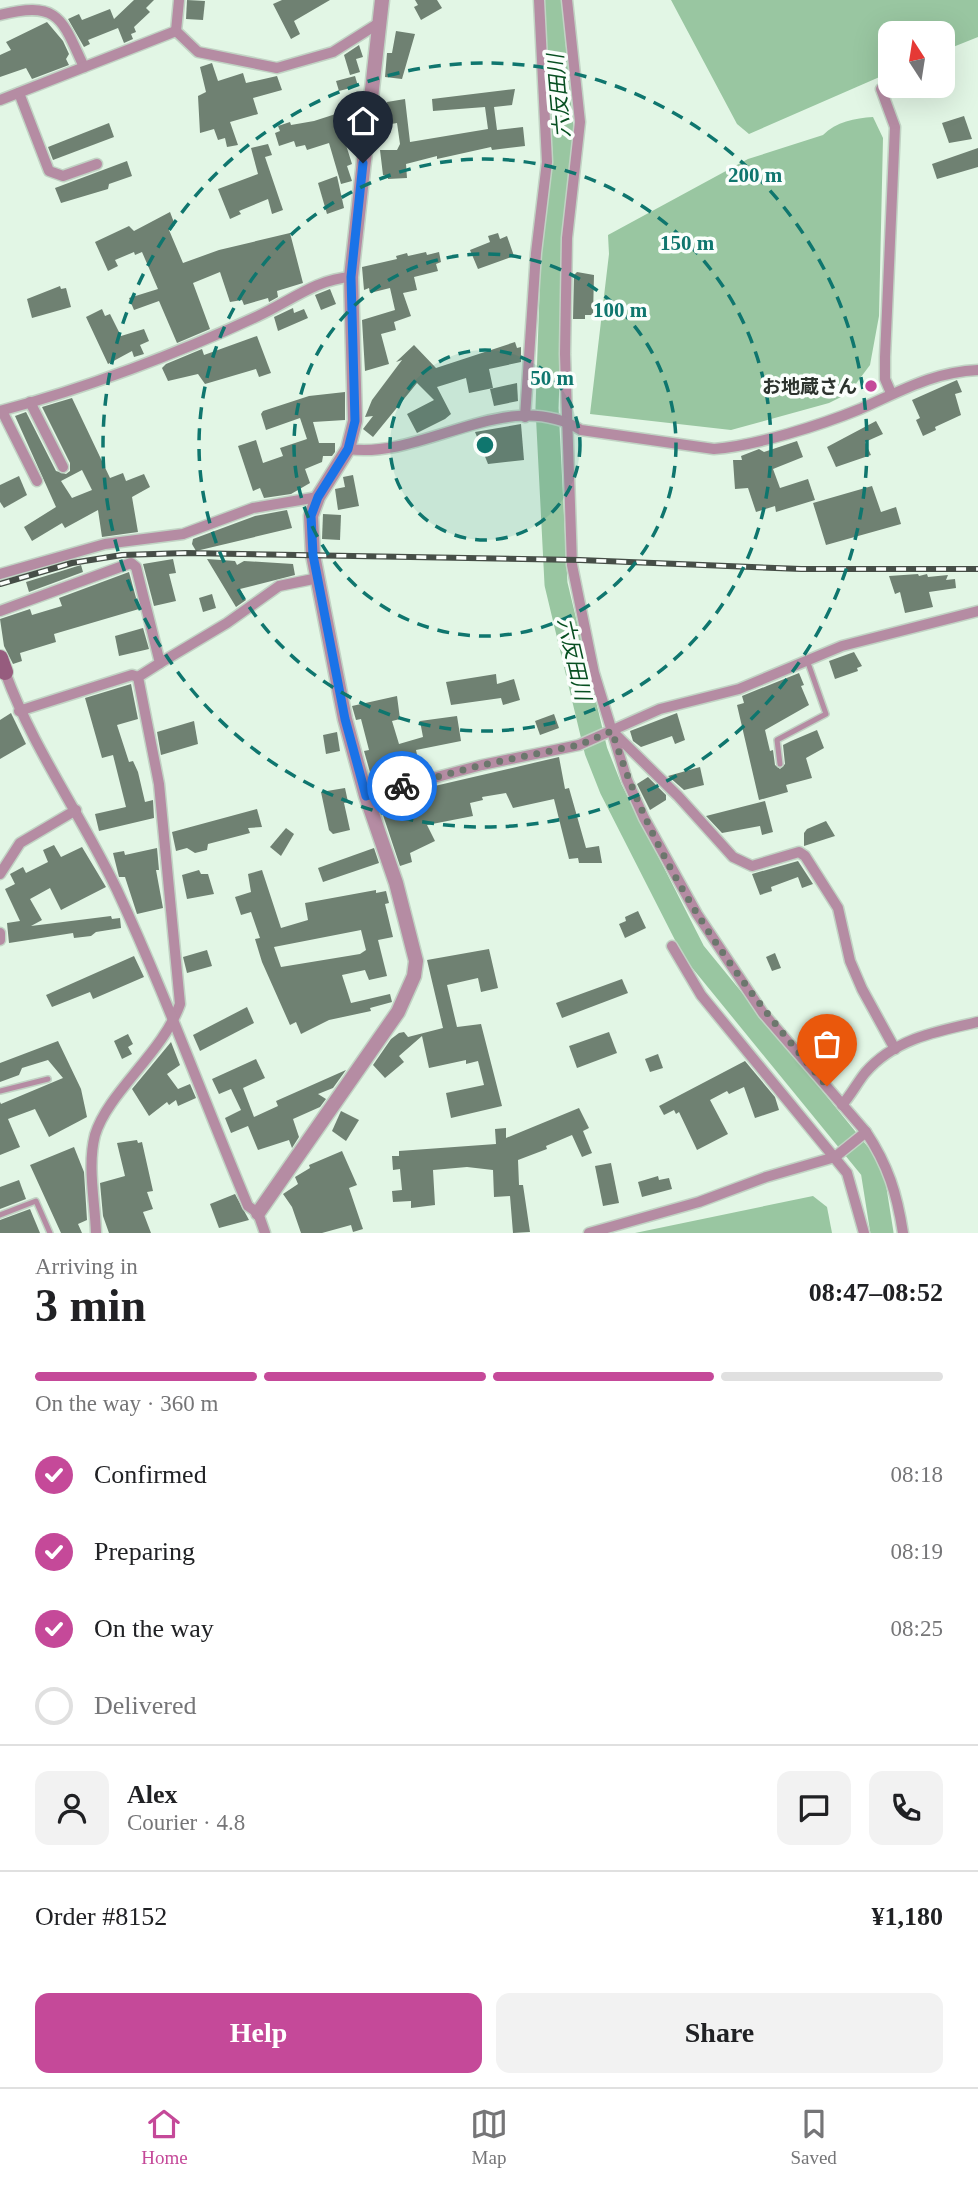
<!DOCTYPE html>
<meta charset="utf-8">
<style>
body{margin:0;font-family:"Times New Roman","Noto Sans JP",serif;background:#f2f2f2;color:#202124;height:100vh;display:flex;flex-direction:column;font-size:26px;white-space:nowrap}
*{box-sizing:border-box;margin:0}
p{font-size:23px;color:#757577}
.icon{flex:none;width:38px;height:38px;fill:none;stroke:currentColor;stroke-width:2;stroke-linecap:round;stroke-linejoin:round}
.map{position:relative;height:1233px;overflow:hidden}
.side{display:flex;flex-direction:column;background:#fff;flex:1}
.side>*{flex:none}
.needle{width:46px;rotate:348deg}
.fabs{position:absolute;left:878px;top:21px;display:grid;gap:14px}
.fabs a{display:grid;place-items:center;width:77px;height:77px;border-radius:14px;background:#fff;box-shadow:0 7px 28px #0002;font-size:35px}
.pin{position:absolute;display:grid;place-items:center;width:60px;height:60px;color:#fff;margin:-72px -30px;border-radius:50% 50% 50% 0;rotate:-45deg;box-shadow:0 0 7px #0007}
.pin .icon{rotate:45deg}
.courier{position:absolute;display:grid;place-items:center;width:70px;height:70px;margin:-35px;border:5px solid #1a73e8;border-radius:50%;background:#fff;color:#222;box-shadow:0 2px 9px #0007}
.summary em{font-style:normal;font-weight:800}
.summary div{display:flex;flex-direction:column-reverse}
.summary{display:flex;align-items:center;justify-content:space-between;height:119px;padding:0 35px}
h1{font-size:46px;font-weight:800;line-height:52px}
.bar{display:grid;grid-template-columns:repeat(4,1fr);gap:10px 7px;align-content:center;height:84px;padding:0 35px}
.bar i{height:9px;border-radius:5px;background:#e0e0e0}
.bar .active{background:#c54999}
.bar p{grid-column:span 4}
.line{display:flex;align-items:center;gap:18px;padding:0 35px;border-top:2px solid #e0e0e0}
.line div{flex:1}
.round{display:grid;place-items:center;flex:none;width:74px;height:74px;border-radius:14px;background:#f2f2f2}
ol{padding:0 35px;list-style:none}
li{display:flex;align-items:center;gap:21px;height:77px}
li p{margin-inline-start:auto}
li .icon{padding:7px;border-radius:50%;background:#c54999;color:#fff;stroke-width:4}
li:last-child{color:#757577}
li i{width:38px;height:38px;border:4px solid #e0e0e0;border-radius:50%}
.primary-button{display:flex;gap:14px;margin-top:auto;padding:14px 35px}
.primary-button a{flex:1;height:80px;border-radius:14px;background:#c54999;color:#fff;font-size:28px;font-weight:800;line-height:80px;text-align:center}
.primary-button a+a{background:#f2f2f2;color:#202124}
.tabs{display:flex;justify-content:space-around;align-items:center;height:98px;border-top:2px solid #e0e0e0;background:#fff;font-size:19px;color:#757577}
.tabs a{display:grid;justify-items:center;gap:4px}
.tabs .active{color:#c54999}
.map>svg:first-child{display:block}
</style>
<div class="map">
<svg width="978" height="1233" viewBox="0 0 978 1233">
<rect width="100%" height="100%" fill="#e2f6e5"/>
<!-- water -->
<g fill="#99c6a1">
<path d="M671,0h307v37l-35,14v-18h-52v39l-142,62 -12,-10z"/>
<path d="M873,117l10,21 -4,178 -9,49 -21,28 -20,10 -98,27 -141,-16 19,-160 -1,-19 140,-76 75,-24c13,-13 32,-17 50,-18z"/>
<path d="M813,1196l14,11 5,26h-197z"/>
</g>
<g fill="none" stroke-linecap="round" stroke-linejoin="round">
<!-- river -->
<path stroke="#99c6a1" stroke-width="23" d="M550,0l14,150 -12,116 -5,142 9,176 40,167 15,38 83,163 178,218 10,63"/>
</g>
<!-- building -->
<g fill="#6f8172" fill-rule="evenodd">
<path d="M134,0h20l-8,8 4,4 -16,15 2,5 -5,2 2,5 -9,4 -6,-15 -30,12 2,4 -6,3 -16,-28 11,-5 3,6 28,-11 4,10z"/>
<path d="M187,0l18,1 -2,19 -17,-1z"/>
<path d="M282,0h48l-36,21 6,13 -9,5 -18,-35z"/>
<path d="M415,0h22l5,8 -21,12 -7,-13 4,-2z"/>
<path d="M47,22l16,19 6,13 -3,5 3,6 -37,14 -6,-11 -26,9v-22l11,-5 -5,-8z"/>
<path d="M396,31l19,3 -13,45 -17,-2 2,-24h5z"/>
<path d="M359,45l4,12 -7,2 4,13 -10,3 -6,-20z"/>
<path d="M212,63l6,18 25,-8 3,10 31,-7 5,14 -29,8 5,16 -28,8 8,23 -11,2 -2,-9 -7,2 -4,-11 -14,4 -2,-37 8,-4 -6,-25z"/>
<path d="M355,76l3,10 -19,5 -3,-10z"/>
<path d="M515,89l-3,16 -18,2 3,23 26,-3 2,19 -33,4 -1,-3 -54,12v-3l-31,8 1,14 -19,1v-4h-5l-3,-25h17l3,-6 -3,-21 -12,2 -2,-13h5l-1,-10 18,-3 5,43 78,-13 -3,-22 -52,4 -1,-12z"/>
<path d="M345,111l4,15 -8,3 11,35 -5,2 5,15 -11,3 -12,-41 -22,7 -2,-5 -9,2 -2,-6 -15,5 -4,-13 5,-2 -2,-5 12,-4 1,3 23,-4z"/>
<path d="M964,116l8,23 -23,4 -7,-20z"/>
<path d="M109,123l5,14 -61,23 -5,-13z"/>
<path d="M268,144l4,11 -7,2 18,53 -11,4 -4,-15 -29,12 2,3 -11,5 -12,-30 40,-15 -7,-26z"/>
<path d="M978,148v19l-41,12 -5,-15z"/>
<path d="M127,161l5,15 -23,8 -1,5 -47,14 -6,-15z"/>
<path d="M337,176l7,32 -17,6 -9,-31z"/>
<path d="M170,212l5,13 -6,5 14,33 36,-13 71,-17 13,50 -26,8 1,6 -9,5 -1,-4 -24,7 -2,-5 -12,2 -10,-30 -27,11 17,46 -33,14 -18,-42 -25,9 -5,-12 29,-9 -16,-37 -7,3 -1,-3 -19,8 3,6 -10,5 -13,-29 34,-16 5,5z"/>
<path d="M498,233l2,6 7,-3 7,20 -36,13 -8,-19 20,-8 -2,-6z"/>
<path d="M426,252l1,3 12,-3 2,10 -5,2 2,7 -24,6 3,13 -14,3 8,23 -17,6 2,8 -15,4 8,30 -24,7 -3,-51 33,-10 -5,-22 -20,5 -1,-5 -5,2 -2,-23 35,-8 -1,-3 11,-3 1,3z"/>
<path d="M577,272l17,3 -1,40h-8v4h-12l1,-44z"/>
<path d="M60,286l1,3 5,-1 5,19 -39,11 -5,-19z"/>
<path d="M330,289l6,15 -15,6 -6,-15z"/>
<path d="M293,308l1,5 10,-4 4,9 -30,13 -4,-14z"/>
<path d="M102,309l3,7 5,-2 11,22 23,-7 5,12 -9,4 4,9 -10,3 -2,-6 -24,13 -22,-47z"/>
<path d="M257,336l14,37 -12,4 -3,-8 -51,15 -7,-10 -30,7 -6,-13 4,-4 36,-15 2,6z"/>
<path d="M515,342l2,6 4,-1v15l-32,7 4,19 -24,5 -3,-15 -29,9 14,27 -6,5 -28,14 -10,-19 27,-14 -17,-17 -44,54 -10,-8 10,-13 -8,1 7,-17 30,-40 -6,2 18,-17 22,23z"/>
<path d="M957,380l5,12 -7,2 6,21 -26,12 1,3 -13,6 -7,-16 4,-2 -8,-18z"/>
<path d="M517,383l1,18 -24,5 -4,-17z"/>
<path d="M345,392v28l-32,2 6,21h16v9l-3,4h-9l-1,6 -17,7 5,14 -19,11 -27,4 -4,-10 -7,3 -15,-45 18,-6 7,23 20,-7 -3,-8 27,-9 -7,-21 -34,12 -5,-16 2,-3 46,-15z"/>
<path d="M72,398l38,80 13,-5 3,8 18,-7 6,13 -18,10 6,35 -36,5 -4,-27 -33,18 -3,-5 -30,18 -8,-14 32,-20 -41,-91 11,-4 30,59 10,3 4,-3v-8l-28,-56zM82,470l10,20 -20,8 -11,-17z"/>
<path d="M876,421l7,13 -18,8 6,13 -35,12 -9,-20z"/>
<path d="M521,424l3,36 -36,4 -13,-32z"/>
<path d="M797,441l6,16 -30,12 7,19 28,-9 7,21 -39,12 -1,-6 -19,6 -8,-24 -13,1 -2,-29h9l-1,-4 18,-7 5,3z"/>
<path d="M353,475l6,31 -21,4 -3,-21 10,-2 -2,-10z"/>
<path d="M19,476l8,19 -23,13 -4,-6v-17z"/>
<path d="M872,486l9,26 15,-5 5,17 -75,21 -13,-42z"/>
<path d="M287,510l5,18 -96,23 -4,-7 1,-5 62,-23z"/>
<path d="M323,514l18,1 -1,25 -18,-1z"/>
<path d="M173,559l3,14 -7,1 7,27 -22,5 -11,-42z"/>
<path d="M207,559l28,2 2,4 7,-4 49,3 2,11 -55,14 6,11 -10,7z"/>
<path d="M81,565l2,7 -54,20 -3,-10z"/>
<path d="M129,572l10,37 -85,25 2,8 -36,11 2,8 -9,3 -9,-18 -4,-27 30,-10 2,6 30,-9 -3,-8z"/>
<path d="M918,574l1,2 8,-2 1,3 20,-2 -2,5 9,-1 1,9 -27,4 4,15 -28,6 -5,-21 -5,2 -6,-18z"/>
<path d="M212,594l4,14 -13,4 -4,-14z"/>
<path d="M143,628l6,21 -30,7 -4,-20z"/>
<path d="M854,652l8,14 -5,2 1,3 -23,8 -6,-18z"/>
<path d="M799,673l5,12 -3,1 8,19 -44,25 5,21 3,-1 2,15 5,4 5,-5 -2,-19 8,-4 26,-11 7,18 -18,10 6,20 -26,7 2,7 -29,8 -22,-95 7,-2 -2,-7z"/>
<path d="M496,674l1,10 17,-5 6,21 -17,5 -2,-7 -50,7 -5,-23z"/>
<path d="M131,684l7,35 -21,6 12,37 4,-1 5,11 7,30 8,-2 1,18 -55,13 -4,-17 31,-7 -13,-52 -11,3 -17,-60z"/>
<path d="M397,696l3,23 -8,2 7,23 24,-7 -3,-16 37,-5 4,25 -45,9 5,23 -11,3 -3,-13 -37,9 -6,-21 5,-1 -8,-31 -5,1 -4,-14z"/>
<path d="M11,713l15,31 -26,15v-39z"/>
<path d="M677,713l8,27 -10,4 -3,-8 -31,11 -8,-6 -3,-10z"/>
<path d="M554,714l5,14 -19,7 -5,-14z"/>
<path d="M194,721l4,23 -37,11 -4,-23z"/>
<path d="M337,732l3,19 -14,3 -3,-19z"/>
<path d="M559,757l6,32 4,-1 17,60 13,-2 3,17h-23l-1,-5 -9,1 -15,-60 -41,9 -7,-15 -24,4 1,3 -13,3 3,13 -46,9 8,16 -25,12 2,9 -12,4 -17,-51 45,-17 -2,-10z"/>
<path d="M700,767l4,18 -20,5 -16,-14z"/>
<path d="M648,777l18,18v5l-16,10 -13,-26z"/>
<path d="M345,788l3,14 -4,1 6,27 -17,4 -4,-4 -8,-38z"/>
<path d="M765,801l8,31 -11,3 -2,-9 -38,7 -16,-17z"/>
<path d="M257,809l5,18 -14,1 2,5 -42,11 -1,6 -12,3 -8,-5 -11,3 -4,-19z"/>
<path d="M826,821l9,15 -31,10v-13l3,-4z"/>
<path d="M286,828l8,6 -13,22 -11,-9z"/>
<path d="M54,845l7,12 21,-10 24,40 -45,23 -11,-22 -20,11 12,21 -11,6 80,-10 1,3 8,-1 1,10 -25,4 -5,4 -17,2 -1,-5 -64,10 -2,-20 13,-2 -15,-32 10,-5 -5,-10 13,-7 3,6 22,-11 -5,-12z"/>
<path d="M157,848l2,22h-3l7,38 -26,6 -12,-37h-6l-6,-24 11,-2 1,4z"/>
<path d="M374,848l5,15 -56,19 -5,-14z"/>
<path d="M798,861l15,23 -11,4 -4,-11 -27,10 1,4 -12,4 -8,-21z"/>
<path d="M199,870l2,4h7l6,20 -27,5 -5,-24z"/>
<path d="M262,870l19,58 27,-8 -3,-17 71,-13v3l10,-2 3,12 -4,1 8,33 -15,3 9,36 -18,4 -4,-10 -23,5 9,28 39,-9 2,8 -22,6 1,3 -42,9 -28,14 -5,-12 -6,3 -28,-63 -7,-23 5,-1 -9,-26 -10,3 -6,-18 16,-5 -3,-18zM361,930l5,20 -6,4 -79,13 -7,-20z"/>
<path d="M638,911l8,17 -21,10 -6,-14 7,-3 -1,-4z"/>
<path d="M489,949l9,39 -17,4 -3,-14 -31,7 10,42 24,-3 21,82 -51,12 -5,-25 38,-8 -6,-24 -12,3v-4l-37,8 -7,-32 -23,20 5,6 -19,16 -12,-13 18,-26 8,-6 5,-1 4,5 35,-9 -16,-68z"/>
<path d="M207,950l5,16 -25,7 -4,-16z"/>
<path d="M775,953l6,15 -9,3 -6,-14z"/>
<path d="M134,956l10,21 -51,22 -3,-7 -38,15 -6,-12z"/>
<path d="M622,979l6,14 -66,25 -6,-15z"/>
<path d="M247,1007l7,16 -54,28 -7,-16z"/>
<path d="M609,1032l8,21 -40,15 -8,-22z"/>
<path d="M128,1034l5,10 -5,3 4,7 -10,5 -8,-18z"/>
<path d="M58,1041l23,48 6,28 -38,20 -14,-28 -27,10 12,28 -20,8v-53l1,2 62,-26 -15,-18 -26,8 -3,7 -19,7v-19z"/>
<path d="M171,1042l9,23 -13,9 11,15 12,-5 6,14 -18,8 -2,-6 -7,5 -2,-3 -18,14 -17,-27z"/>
<path d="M658,1054l5,14 -13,4 -5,-13z"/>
<path d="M256,1059l9,19 -22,10 11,29 24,-11 -2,-5 70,-31 -13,18 -15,6 8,5 -6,8 -27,12 6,18 -7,11 -3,-8 -31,10 -10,-24 -17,7 -6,-15 16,-8 -10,-21 -12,5 -7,-15z"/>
<path d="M745,1061l30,36 4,13 -24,8 -11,-31 -15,7 -2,-3 -17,9 18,34 -31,16 -18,-38 -3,2 -2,-4 -10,5 -5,-9z"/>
<path d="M579,1108l10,20 -6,3 9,22 -10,4 -10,-22 -26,11 1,3 -29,11 1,25h4l7,47 -17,1 -3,-37 -16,1 -1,-27 -26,-3 -34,3 2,35 -24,3v-7l-18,1 -1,-11 10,-1 -2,-21 -7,1 -1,-14h7v-5l97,-7 -1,-15 11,-1v10z"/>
<path d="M341,1111l18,9 -13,21 -14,-10z"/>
<path d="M137,1140l1,3 4,-1 11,49 -6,1 6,17 -10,3 8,21h-42l-6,-17 -3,-33 25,-7 -8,-33z"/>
<path d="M74,1147l10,25 3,48 -9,4 4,9h-21l-31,-68z"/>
<path d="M342,1151l15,34 -8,3 14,41 -10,3 -2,-7 -29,8h-21l-9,-26 -9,-13 15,-10 -3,-7 15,-9 -1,-3z"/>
<path d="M611,1163l8,40 -16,3 -8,-40z"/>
<path d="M658,1176l1,4 10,-2 3,11 -30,8 -4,-15z"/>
<path d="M19,1180l7,19 -26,10v-22z"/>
<path d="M235,1194l14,26 -30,8 -9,-24z"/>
<path d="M30,1209l10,24h-40v-13z"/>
</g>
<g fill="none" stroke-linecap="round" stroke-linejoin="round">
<defs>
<g id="service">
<path d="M780,764l-3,-24 49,-26 -19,-54"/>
<path d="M0,1091l48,-12"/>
<path d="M0,1215l36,-14 14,32"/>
</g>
<g id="minor">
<path d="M179,0l-3,31 22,21 79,16 56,-16 46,-29"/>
<path d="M567,0l13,122 -13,116 -2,116 7,211 22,108 33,107 17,38 53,96 66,99 103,119c22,33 31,62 37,101"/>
<path d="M0,15c60,-15 62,5 84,52"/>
<path d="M881,89l14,38 -10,230v22l6,14"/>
<path d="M19,93l30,78 14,5 34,-12"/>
<path d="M0,100l176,-69"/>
<path d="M30,402l33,65"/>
<path d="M0,411c84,-22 179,-58 258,-95 31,-14 58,-37 93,-39"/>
<path d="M2,411l35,70"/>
<path d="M525,417l11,-164 11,-91 -8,-162"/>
<path d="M348,449c76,11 160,-64 233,-19l133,19c41,-3 107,-24 146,-40 41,-18 73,-37 118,-39"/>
<path d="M0,574l105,-30 78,-10 70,-26 65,-11"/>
<path d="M0,611l131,-48 5,4 24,96 -22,14 21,107 21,220c-17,49 -72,88 -85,131 -8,31 0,66 1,98"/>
<path d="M160,663l67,-40 52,-37 39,-8"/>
<path d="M0,672h5c28,77 77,144 112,218 48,103 87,211 131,316l10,7 7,20"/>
<path d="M19,711l113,-36 6,2"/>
<path d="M614,733l64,63 55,61 19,9 47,-14 6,4 33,52 12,53 12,28 33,60"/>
<path d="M366,796l116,-31 97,-20 81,-36 79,-20 103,-43 136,-35"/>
<path d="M0,874l20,-31 56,-33"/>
<path d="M0,933v7"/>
<path d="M672,946l29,49 146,178 17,60"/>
<path d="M842,1105c9,-10 15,-22 23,-32 29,-34 72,-42 113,-51"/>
<path d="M589,1233l110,-31 67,-25 69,-20 31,-25"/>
</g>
<path id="tertiary" d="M258,1213l140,-201 16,-36 2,-15 -20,-78 -30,-87 -21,-77 -32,-164 -2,-39 7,-19 30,-48 7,-28 -4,-144 31,-277"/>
<path id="secondary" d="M0,658l5,14"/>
</defs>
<!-- service casing -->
<use href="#service" stroke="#c1d3c4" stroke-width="8"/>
<!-- minor casing -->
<use href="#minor" stroke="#c1d3c4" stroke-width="13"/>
<!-- tertiary casing -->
<use href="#tertiary" stroke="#c1d3c4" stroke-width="17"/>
<!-- secondary casing -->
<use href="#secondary" stroke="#c1d3c4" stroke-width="18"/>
<!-- service -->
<use href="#service" stroke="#b58ca3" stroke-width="5"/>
<!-- minor -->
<use href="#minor" stroke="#b58ca3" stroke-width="10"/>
<!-- tertiary -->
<use href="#tertiary" stroke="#b58ca3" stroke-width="14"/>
<!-- secondary -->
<use href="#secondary" stroke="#965c7e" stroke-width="16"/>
<defs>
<path id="rail" d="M0,584l72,-21 50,-8 64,-2 394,7 221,9h177"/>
</defs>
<!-- rail casing -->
<use href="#rail" stroke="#464e47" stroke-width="6"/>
<!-- rail -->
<use href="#rail" stroke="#fafefb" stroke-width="3.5" stroke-dasharray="10" stroke-linecap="butt"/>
</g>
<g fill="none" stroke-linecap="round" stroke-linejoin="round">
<!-- done -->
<path stroke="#6c776d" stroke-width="7" stroke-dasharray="0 12.6" d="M402,786l80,-21 97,-20 33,-14c43,137 122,247 215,355"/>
<!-- route -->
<path stroke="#1a73e8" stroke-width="9" d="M363,163l-12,114 4,144 -7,28 -30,48 -7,19 2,39 32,164 21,77 36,-10"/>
</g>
<!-- distance rings -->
<circle cx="485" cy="445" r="95" fill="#0f766e" fill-opacity=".12"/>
<g fill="none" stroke="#0f766e" stroke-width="3.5" stroke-dasharray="12 9">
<circle cx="485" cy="445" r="95"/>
<circle cx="485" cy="445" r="191"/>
<circle cx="485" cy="445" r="286"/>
<circle cx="485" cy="445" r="382"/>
</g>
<!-- markers -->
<circle fill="#c54999" stroke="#fafefb" stroke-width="2.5" cx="871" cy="386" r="7"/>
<g text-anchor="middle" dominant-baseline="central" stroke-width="7" stroke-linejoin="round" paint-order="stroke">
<!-- poi labels -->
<g font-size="19" font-weight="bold" fill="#2c332d" stroke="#fafefb" text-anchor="end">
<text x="857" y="386">お地蔵さん</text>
</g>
<!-- water labels -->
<g font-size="21" font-style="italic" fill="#074f21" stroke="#fafefb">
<text transform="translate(559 96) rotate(-95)">六反田川</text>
<text transform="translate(574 659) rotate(77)">六反田川</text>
</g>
</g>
<circle cx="485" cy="445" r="10" fill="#0f766e" stroke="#fafefb" stroke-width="3.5"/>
<g font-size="21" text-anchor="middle" font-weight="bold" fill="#0f766e" stroke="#fafefb" stroke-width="7" stroke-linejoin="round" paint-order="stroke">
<text x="755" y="182">200 m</text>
<text x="687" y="250">150 m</text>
<text x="620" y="317">100 m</text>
<text x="552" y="385">50 m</text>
</g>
</svg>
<div class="fabs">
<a><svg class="needle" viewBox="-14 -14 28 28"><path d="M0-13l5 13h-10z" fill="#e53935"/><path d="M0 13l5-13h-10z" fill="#757577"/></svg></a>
</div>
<div class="pin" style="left:827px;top:1086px;background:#ea580c"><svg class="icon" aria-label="bag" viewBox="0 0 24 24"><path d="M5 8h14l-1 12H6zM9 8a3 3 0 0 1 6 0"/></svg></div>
<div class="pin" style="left:363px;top:163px;background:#1f2937"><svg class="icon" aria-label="home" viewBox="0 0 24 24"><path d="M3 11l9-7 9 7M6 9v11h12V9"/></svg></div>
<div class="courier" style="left:402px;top:786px"><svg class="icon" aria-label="bike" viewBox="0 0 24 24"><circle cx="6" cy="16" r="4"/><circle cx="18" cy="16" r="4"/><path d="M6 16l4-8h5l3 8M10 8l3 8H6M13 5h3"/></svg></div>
</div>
<section class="side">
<div class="summary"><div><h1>3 min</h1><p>Arriving in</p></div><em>08:47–08:52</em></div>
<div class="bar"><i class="active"></i><i class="active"></i><i class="active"></i><i></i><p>On the way · 360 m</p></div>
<ol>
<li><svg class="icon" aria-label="check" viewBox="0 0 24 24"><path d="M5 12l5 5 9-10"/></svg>Confirmed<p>08:18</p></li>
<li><svg class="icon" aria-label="check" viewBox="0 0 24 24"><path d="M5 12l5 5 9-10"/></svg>Preparing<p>08:19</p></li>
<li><svg class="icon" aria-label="check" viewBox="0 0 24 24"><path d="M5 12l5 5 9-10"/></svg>On the way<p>08:25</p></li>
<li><i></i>Delivered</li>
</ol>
<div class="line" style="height:126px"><a class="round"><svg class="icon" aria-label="person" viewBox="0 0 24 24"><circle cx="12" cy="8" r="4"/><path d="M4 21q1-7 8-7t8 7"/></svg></a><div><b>Alex</b><p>Courier · 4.8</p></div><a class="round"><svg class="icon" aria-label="chat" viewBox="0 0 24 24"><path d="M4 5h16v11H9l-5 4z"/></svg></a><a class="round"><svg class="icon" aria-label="phone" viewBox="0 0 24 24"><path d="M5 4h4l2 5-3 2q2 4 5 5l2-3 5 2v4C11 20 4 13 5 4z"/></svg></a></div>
<div class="line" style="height:91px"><div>Order #8152</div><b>¥1,180</b></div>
<div class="primary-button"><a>Help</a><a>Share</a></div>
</section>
<nav class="tabs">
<a class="active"><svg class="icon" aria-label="home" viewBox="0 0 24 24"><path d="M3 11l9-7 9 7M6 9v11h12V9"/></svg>Home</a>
<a><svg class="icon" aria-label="map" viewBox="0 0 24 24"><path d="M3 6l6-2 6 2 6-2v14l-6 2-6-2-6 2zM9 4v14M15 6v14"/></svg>Map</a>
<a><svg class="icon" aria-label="saved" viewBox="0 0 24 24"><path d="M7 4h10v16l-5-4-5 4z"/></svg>Saved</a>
</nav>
